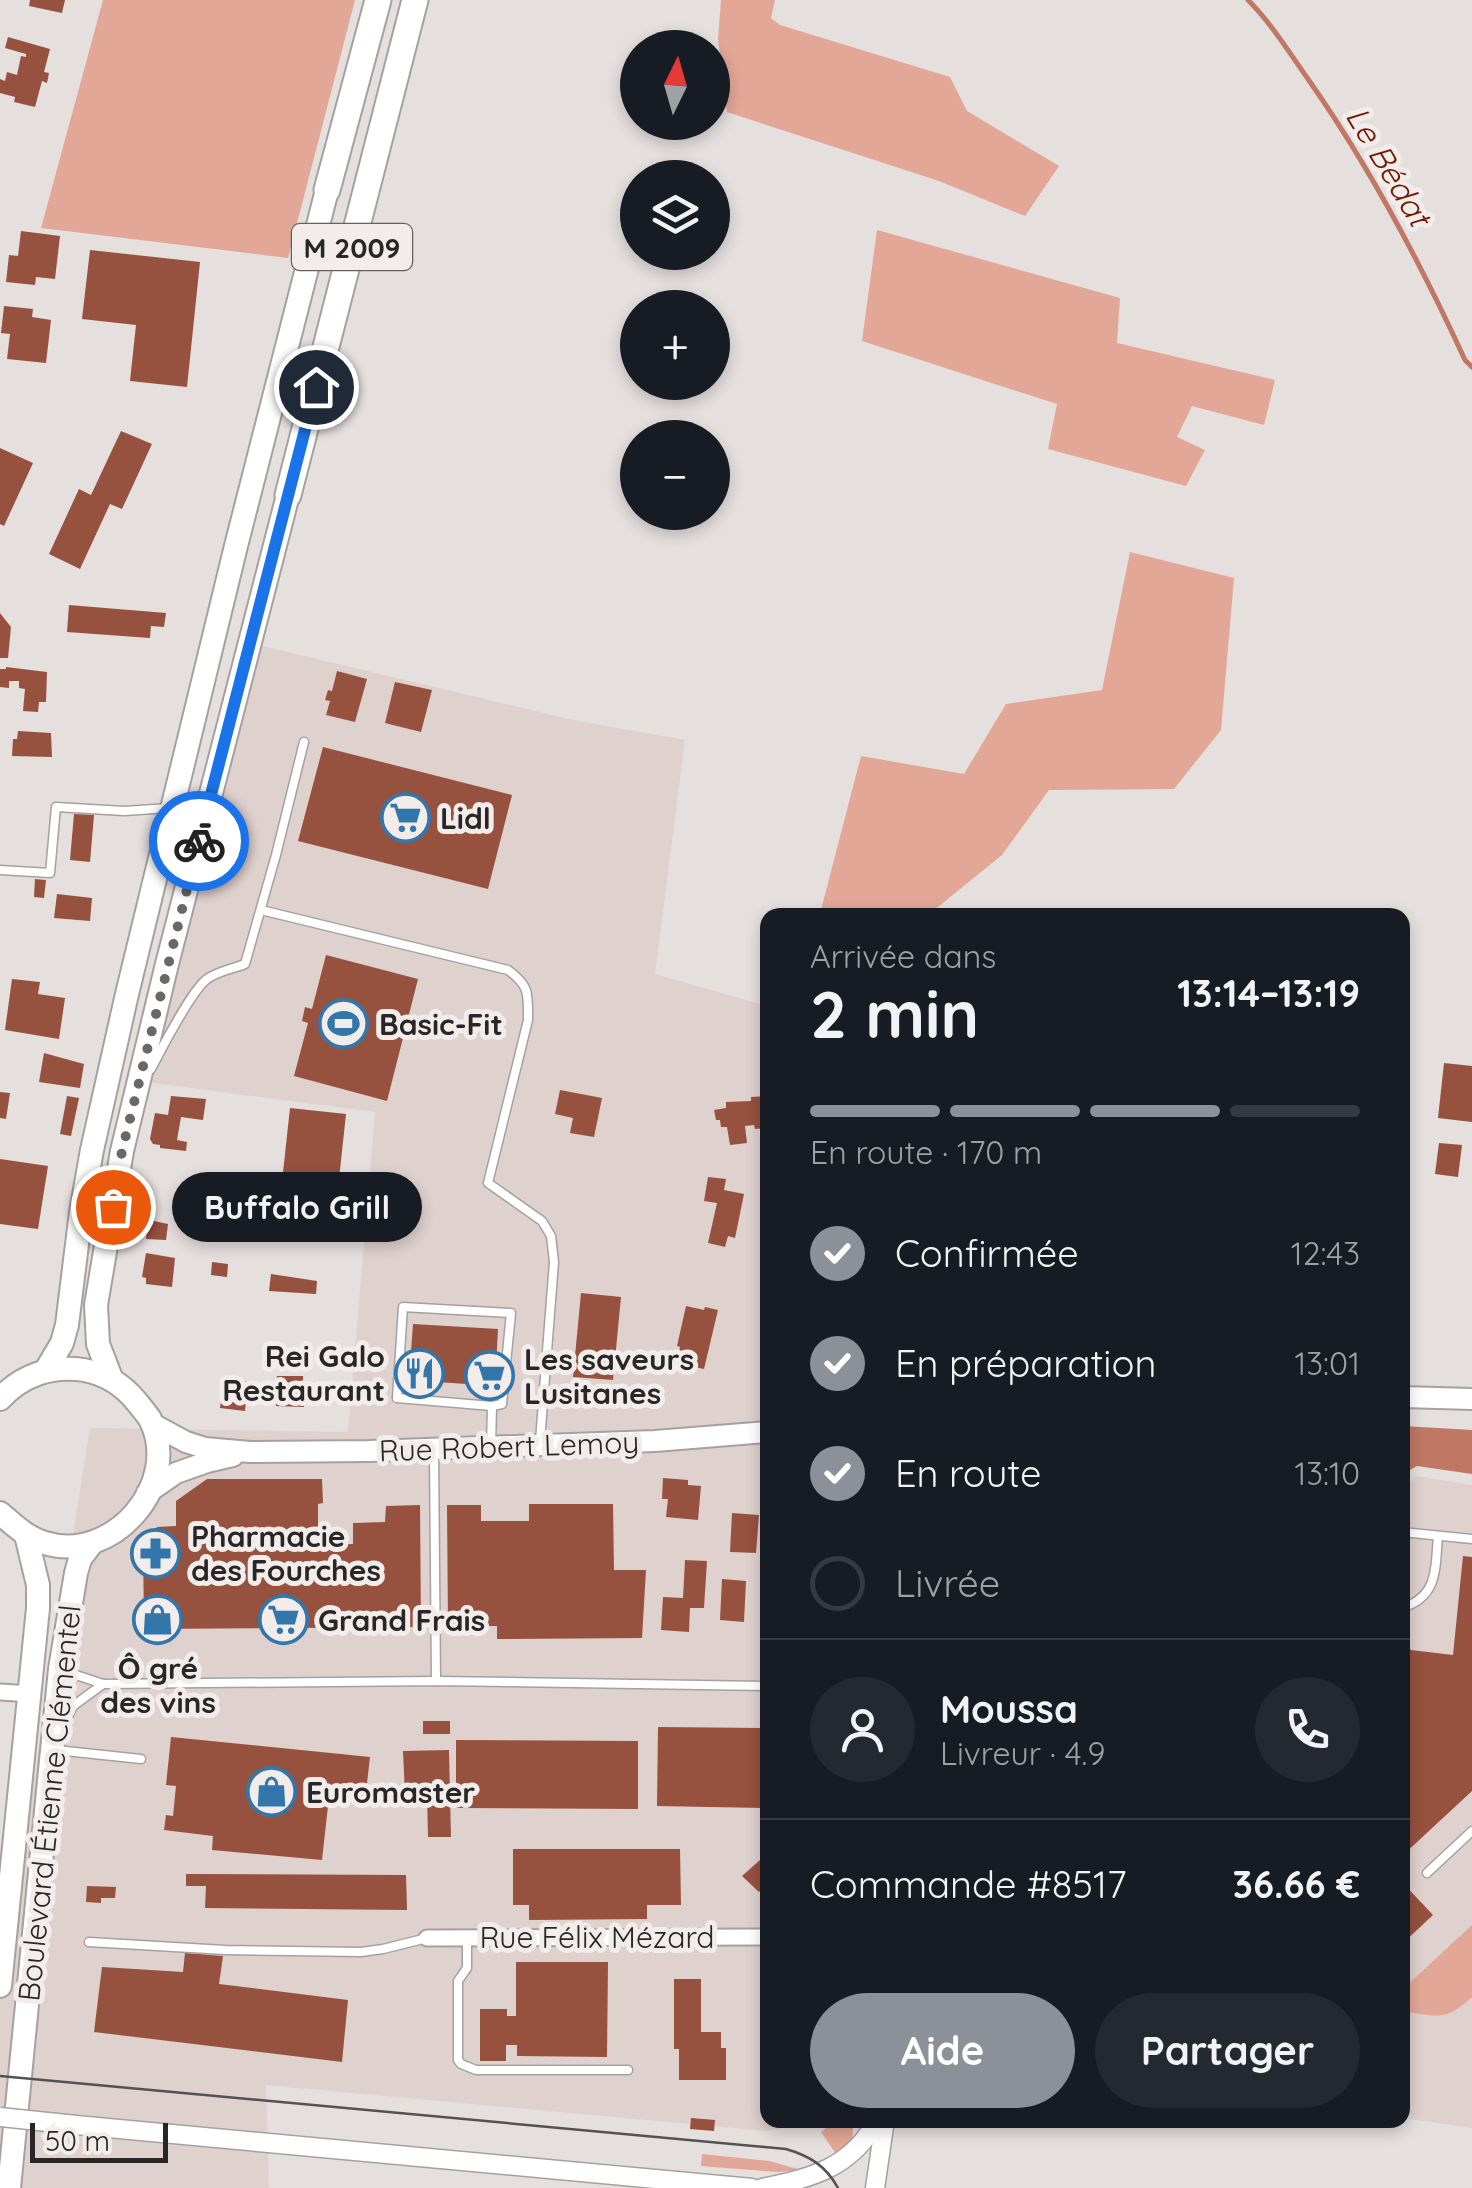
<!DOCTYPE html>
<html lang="fr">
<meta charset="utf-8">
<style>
body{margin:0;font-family:Quicksand,sans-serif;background:#242831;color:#f1f3f6;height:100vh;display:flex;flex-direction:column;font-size:38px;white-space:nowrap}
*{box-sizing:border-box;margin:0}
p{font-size:32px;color:#9ea1a6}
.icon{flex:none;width:55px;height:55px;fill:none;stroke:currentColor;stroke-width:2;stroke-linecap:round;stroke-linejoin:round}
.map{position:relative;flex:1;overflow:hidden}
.sheet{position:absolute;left:760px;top:908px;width:650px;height:1220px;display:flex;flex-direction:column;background:#171b24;border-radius:20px;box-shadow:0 5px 15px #0003}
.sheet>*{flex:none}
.needle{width:65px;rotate:5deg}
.controls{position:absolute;left:620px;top:30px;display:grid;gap:20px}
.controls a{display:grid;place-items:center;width:110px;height:110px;border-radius:50%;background:#171b24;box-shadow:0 5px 15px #0003;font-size:50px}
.scale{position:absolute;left:30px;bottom:25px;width:138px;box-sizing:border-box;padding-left:10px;border:5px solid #282626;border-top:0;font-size:28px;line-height:35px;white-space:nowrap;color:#282626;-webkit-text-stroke:8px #f2eceb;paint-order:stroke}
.pin{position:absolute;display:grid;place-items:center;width:85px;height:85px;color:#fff;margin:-42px;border:5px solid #fff;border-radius:50%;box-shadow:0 2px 10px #0007}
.courier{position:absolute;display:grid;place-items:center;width:100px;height:100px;margin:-50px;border:8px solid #1a73e8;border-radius:50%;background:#fff;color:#222;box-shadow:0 2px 12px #0007}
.bubble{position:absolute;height:70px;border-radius:35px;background:#171b24;box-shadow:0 5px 15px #0003;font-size:32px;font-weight:700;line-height:70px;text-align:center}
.headline em{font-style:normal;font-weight:700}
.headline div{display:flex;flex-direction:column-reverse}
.headline{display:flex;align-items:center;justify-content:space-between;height:170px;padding:0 50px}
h1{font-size:65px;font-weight:700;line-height:75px}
.bar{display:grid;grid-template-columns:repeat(4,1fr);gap:15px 10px;align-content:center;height:120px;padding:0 50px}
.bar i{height:12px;border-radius:8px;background:#363941}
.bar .active{background:#8c9099}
.bar p{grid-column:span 4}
.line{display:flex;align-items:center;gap:25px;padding:0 50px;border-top:2px solid #363941}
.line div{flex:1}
.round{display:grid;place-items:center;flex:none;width:105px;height:105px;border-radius:52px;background:#242831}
ol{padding:0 50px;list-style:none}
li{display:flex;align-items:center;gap:30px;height:110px}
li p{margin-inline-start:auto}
li .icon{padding:10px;border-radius:50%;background:#8c9099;color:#fff;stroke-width:4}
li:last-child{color:#9ea1a6}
li i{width:55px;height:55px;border:5px solid #363941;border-radius:50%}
.primary-button{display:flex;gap:20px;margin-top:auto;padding:20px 50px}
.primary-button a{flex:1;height:115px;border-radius:60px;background:#8c9099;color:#fff;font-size:40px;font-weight:700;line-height:115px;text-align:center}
.primary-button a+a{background:#242831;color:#f1f3f6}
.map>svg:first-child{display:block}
</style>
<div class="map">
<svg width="1472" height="2188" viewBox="0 0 1472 2188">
<rect width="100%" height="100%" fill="#e5dfde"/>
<!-- built -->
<g fill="#dfd1cd">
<path d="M241,641l332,79 112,20 -30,234 112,32 1,1114h37l-14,6 -25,5 -500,-46 3,103h-269v-194l90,-566 258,4 27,-320 -230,-30z"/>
<path d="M1416,1476l56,9v643l-69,-10 -1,-628z"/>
</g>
<!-- green -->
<g fill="#e2a797">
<path d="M103,0h252l-67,258 -247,-30z"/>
<path d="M721,0h54l-4,18 9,7 170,52 17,34 92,55 -34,50 -86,-35 -212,-69 -9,-73z"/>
<path d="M877,230l243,68 -3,45 158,37 -11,45 -72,-19 -15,31 28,13 -19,36 -138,-37 9,-45 -195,-63z"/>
<path d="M1130,552l104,26 -13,152 -47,59 -125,1 -47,65 -74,60h-79l-28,-5 40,-154 103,18 42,-70 96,-14z"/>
<path d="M1472,1925v72c-28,26 -34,18 -69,15v-23z"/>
<path d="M836,2120h18l-2,21 -16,13 -15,-22z"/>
<path d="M702,2154l67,7 32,9 -23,2 -77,-6z"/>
</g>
<!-- water -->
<path fill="#c07764" d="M1403,1426l69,4v44l-55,-8 -14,8z"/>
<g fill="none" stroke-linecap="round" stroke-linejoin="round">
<!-- stream -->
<path stroke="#c07764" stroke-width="5" d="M1248,0c23,23 41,52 60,79 62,88 112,183 157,281l7,7"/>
</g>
<!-- building -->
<g fill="#96513f">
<path d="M30,0h35l-3,13 -33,-7z"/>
<path d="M8,37l42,12 -6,23 5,1 -2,10 -5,-2 -7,26 -21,-5 1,-5 -15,-4v-14l5,2 2,-9 10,3 4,-19 5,1v-3l-21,-6z"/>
<path d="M21,231l39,5 -5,43 -19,-2 -1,8 -29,-3 3,-27 9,1z"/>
<path d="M90,250l110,12 -13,125 -57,-6 6,-56 -54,-6z"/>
<path d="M4,306l29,3 -1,8 19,3 -5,43 -39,-4 3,-25 -9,-1z"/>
<path d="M121,431l31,13 -30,65 -12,-5 -30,65 -31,-15 30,-65 12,6z"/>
<path d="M0,448l33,15 -29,63 -4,-2z"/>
<path d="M69,605l97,8 -2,14 -13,-1 -1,12 -83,-6z"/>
<path d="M0,613l11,14 -3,31h-8z"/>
<path d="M6,667l41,5 -1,30h-7l-1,10 -15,-1 2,-22 -6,-1v-7h-10v7l-9,-1v-18h6z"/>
<path d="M337,671l30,8 -12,43 -29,-7 4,-14 -5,-1 3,-10 4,1z"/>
<path d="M395,682l37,8 -11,42 -36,-9z"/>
<path d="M18,731l33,2 1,24 -40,-1 1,-17h4z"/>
<path d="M323,747l189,48 -24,94 -190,-48z"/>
<path d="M74,814l20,1 -4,47 -20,-2z"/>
<path d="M35,879l11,1 -2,18 -10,-1z"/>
<path d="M57,894l35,4 -2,23 -36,-3z"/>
<path d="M326,955l92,24 -31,122 -93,-25 14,-53 -6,-2 3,-14 7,2z"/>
<path d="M12,979l28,3 -2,12 27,4 -6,41 -54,-9z"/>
<path d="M44,1053l40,11 -4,24 -41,-6z"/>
<path d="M1444,1063l28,3v56l-34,-4z"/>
<path d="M560,1090l42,8 -8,39 -24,-4 3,-15 -18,-4z"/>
<path d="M0,1092l10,1 -4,26 -6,-1z"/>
<path d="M67,1096l12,2 -8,38 -11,-2z"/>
<path d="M171,1096l35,3 -3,21 -22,-3 -4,23 10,2 -1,9 -26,-3v-3l-7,-1 -3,-5 5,-26 13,2z"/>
<path d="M766,1096l2,32 -13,1 -1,-4 -9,1 2,17 -17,2 -3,-18h-6l-1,-7h-4l-2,-10 12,-2v-6l25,-1v-4z"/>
<path d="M290,1108l56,6 -10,93 -56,-7z"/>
<path d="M1439,1143l23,2 -4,32 -23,-3z"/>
<path d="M0,1159l48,7 -10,63 -38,-5z"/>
<path d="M708,1177l18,2 -2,11 20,4 -9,44 -7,-2 -3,11 -17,-4 9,-40 -13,-2z"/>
<path d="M132,1207l13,1 2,5 7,1v7l14,3 -2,16 -20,-1 2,-19 -18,-2z"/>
<path d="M146,1253l29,5 -3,29 -26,-3v-6l-4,-1z"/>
<path d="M212,1262l16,2 -1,13 -16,-2z"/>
<path d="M271,1274l46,7 -1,13 -47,-3z"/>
<path d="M581,1293l40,4 -8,83 -40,-3z"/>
<path d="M686,1306l18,4 1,-3 13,3 -14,59 -27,-6 3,-16 -3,-1z"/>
<path d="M413,1324l85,5 -3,57 -86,-6z"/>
<path d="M277,1376h26l1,31 -28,-1z"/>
<path d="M224,1379l24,3 -3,29 -25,-3z"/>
<path d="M663,1478l25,2v5l13,1 -3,34 -32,-3 2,-18h-6z"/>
<path d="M207,1479h115l1,24 -5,1v41l35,-1v-21l32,-1 1,-16 34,-1 1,122 -277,2 -1,-86 14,-16 19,-1v-25z"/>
<path d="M529,1504h84l1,66h32l-4,68 -145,1v-13h-49l-1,-121h34v16h48z"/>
<path d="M732,1513l27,2 -3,38 -26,-1z"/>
<path d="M1463,1556l9,1v234l-70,65v-216l9,10 42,5z"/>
<path d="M685,1560l22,1 -3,47h-14l-1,24 -28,-2 2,-33 20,1z"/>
<path d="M722,1579l24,2 -2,41 -24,-2z"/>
<rect x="423" y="1721" width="27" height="13"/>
<path d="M658,1727l110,1v80l-111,-2z"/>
<path d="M171,1737l199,20 -5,44 -36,-4 -7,63 -110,-10 1,-14 -49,-6 2,-15 7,1 3,-30 -10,-1z"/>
<path d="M456,1740l182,1v68l-182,-1z"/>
<path d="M449,1750l2,87h-23l-1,-43 -22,1 -2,-44z"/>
<path d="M513,1849h167l1,56h-34v14l-118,1v-15h-16z"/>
<path d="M760,1860l5,5 3,-3v22l-9,8 -17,-16z"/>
<path d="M186,1874l220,1 1,35 -202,-2 1,-22h-20z"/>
<path d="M1402,1882l31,33 -31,29z"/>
<path d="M87,1886l29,1 -1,11h-14v5l-15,-1z"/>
<path d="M185,1953l38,3 -4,28 129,16 -6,62 -248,-30 8,-65 81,5z"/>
<path d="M516,1962h92l-1,95 -90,-1v-11h-11v16h-26v-52h27v7h9z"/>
<path d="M674,1979h27v53h20v16h5v32h-47v-31h-5z"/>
<path d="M691,2118l24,2 -1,11 -24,-2z"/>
</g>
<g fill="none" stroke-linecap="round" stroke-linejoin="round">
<defs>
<g id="service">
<path d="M0,870l50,3 6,-66 68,4 45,-3"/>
<path d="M261,910l247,60c22,16 20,24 20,50l-40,163 54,38 9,15 3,26 -14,179"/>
<path d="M151,1069c11,-21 40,-78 56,-90 11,-8 25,-10 38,-15l31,-109 28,-113"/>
<path d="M403,1307l108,6 -9,91 -10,2 -95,-8z"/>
<path d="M491,1446l1,-40"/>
<path d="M434,1451l2,230"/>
<path d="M1402,1532l70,7"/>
<path d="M1402,1608c37,-12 33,-40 36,-72"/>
<path d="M64,1671l39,13 333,-3 332,5"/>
<path d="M62,1729l11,-23 30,-22"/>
<path d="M56,1750l85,9"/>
<path d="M1427,1873l45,-42"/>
<path d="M467,1937v31l-9,13v79l3,4 15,6h152"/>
<path d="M89,1942l136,8 136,2 22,-3 44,-11"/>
</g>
<g id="minor">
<path d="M0,1692l31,2"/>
<path d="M427,1938l341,-1"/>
</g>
<g id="tertiary">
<path d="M76,2125l676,63"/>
<path d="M762,2188c49,-10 90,-20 115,-68"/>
<path d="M875,2188l10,-68"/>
</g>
<g id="secondary">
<path d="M1402,1397l70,2"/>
<path d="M151,1423l35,19 19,6 45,4 119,-1 286,-10 113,-9"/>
<path d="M147,1493l29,-20 31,-11 26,-6"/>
</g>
<g id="primary">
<path d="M46,1370l16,-27 5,-18 14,-113 11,-62 35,-156 109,-448 91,-356"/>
<path d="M111,1378l-13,-34 -2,-39 26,-154 45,-187 121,-469"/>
<path d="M0,1399c22,-24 52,-34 84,-29 22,4 38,14 52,31 4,5 10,12 14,18 33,64 -37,145 -105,124 -18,-5 -31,-18 -45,-30"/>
<path d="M0,1986l38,-378v-23l-12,-50"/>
<path d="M9,2188l51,-519 16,-96 4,-14 12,-16"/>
</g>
<g id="trunk">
<path d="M327,190l51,-190"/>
<path d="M288,495l127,-495"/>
</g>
</defs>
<!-- service casing -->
<use href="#service" stroke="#a6a1a0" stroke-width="11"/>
<!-- minor casing -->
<use href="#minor" stroke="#a6a1a0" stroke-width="19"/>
<!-- tertiary casing -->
<use href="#tertiary" stroke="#a6a1a0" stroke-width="21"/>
<!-- secondary casing -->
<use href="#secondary" stroke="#a6a1a0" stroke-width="24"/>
<!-- primary casing -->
<use href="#primary" stroke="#a6a1a0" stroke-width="26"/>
<!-- trunk casing -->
<use href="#trunk" stroke="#a6a1a0" stroke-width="29"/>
<!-- service -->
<use href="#service" stroke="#fff" stroke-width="8"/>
<!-- minor -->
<use href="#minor" stroke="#fff" stroke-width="15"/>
<!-- tertiary -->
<use href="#tertiary" stroke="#fff" stroke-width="18"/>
<!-- secondary -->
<use href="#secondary" stroke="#fff" stroke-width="20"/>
<!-- primary -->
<use href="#primary" stroke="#fff" stroke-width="22"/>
<!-- trunk -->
<use href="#trunk" stroke="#fff" stroke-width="25"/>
<!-- tram -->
<path stroke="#545151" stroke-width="2.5" d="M0,2076l786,73c24,7 40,17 52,39"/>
<defs>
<path id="tertiary-bridge" d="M0,2117l76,8"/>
</defs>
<!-- tertiary-bridge casing -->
<use href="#tertiary-bridge" stroke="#a6a1a0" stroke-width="21" stroke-linecap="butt"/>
<!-- tertiary-bridge -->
<use href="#tertiary-bridge" stroke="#fff" stroke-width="18"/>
</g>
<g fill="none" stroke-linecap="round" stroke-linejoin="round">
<!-- done -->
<path stroke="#6a6766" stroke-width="10" stroke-dasharray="0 18" d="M113,1207l9,-56 77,-310"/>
<!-- route -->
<path stroke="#1a73e8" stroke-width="12" d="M199,841l117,-454"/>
</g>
<!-- icons -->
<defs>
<symbol id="supermarket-ring" viewBox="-11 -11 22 22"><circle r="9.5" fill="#f2eceb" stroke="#3276ab" stroke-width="1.5"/><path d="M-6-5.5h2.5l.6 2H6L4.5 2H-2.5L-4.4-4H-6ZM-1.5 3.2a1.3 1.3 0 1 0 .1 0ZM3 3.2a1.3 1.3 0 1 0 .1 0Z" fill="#3276ab"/></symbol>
<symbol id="stadium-ring" viewBox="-11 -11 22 22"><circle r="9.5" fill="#f2eceb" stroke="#3276ab" stroke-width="1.5"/><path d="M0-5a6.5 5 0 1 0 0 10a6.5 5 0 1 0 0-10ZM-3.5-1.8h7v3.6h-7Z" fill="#3276ab"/></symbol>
<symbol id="restaurant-ring" viewBox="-11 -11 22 22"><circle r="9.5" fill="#f2eceb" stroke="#3276ab" stroke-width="1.5"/><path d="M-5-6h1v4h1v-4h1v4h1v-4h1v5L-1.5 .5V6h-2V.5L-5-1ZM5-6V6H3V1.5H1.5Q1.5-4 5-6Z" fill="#3276ab"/></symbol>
<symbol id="pharmacy-ring" viewBox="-11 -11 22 22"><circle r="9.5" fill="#f2eceb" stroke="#3276ab" stroke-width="1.5"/><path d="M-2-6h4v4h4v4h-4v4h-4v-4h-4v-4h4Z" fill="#3276ab"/></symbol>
<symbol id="shop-ring" viewBox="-11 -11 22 22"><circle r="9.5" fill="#f2eceb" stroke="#3276ab" stroke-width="1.5"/><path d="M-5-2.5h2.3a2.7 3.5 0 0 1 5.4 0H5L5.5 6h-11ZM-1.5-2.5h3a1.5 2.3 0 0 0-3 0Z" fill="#3276ab"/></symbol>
</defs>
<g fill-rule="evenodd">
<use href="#supermarket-ring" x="378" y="790" width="55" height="55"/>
<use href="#stadium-ring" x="316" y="996" width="55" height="55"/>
<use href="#restaurant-ring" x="392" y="1346" width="55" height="55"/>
<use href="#supermarket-ring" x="462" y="1348" width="55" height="55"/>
<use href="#pharmacy-ring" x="128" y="1526" width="55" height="55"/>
<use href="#shop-ring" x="130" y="1592" width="55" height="55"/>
<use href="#supermarket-ring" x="256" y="1592" width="55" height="55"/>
<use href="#shop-ring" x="244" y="1764" width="55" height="55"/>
</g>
<g text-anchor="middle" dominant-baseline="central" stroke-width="10" stroke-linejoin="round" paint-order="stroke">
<!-- shield labels -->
<rect fill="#f2eceb" stroke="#656161" stroke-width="2.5" x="292" y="224" width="120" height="46" rx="8"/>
<g font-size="28" font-weight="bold" fill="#282626">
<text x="352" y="247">M 2009</text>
</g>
<!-- poi labels -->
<g font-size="30" font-weight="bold" fill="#282626" stroke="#f2eceb" text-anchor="start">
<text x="440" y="818">Lidl</text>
<text x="379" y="1024">Basic-Fit</text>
<text x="385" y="1356" text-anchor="end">Rei Galo<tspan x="385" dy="34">Restaurant</tspan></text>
<text x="524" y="1359">Les saveurs<tspan x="524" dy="34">Lusitanes</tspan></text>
<text x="191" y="1536">Pharmacie<tspan x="191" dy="34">des Fourches</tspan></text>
<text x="318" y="1620">Grand Frais</text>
<text x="158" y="1668" text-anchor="middle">Ô gré<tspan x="158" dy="34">des vins</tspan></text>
<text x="306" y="1792">Euromaster</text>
</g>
<!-- street labels -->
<g font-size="30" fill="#282626" stroke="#f2eceb">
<text transform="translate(509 1446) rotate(-2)">Rue Robert Lemoy</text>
<text transform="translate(49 1803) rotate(-84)">Boulevard Étienne Clémentel</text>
<text x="597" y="1937">Rue Félix Mézard</text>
</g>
<!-- water labels -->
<g font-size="32" font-style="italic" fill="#721900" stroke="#f2eceb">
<text transform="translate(1389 166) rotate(59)">Le Bédat</text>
</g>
</g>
</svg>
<div class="controls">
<a><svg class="needle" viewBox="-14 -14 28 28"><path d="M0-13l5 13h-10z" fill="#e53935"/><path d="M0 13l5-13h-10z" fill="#9ea1a6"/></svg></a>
<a><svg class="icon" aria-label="layers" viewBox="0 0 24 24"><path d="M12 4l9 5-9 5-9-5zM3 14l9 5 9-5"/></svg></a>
<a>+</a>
<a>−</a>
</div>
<div class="scale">50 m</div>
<div class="pin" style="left:113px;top:1207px;background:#ea580c"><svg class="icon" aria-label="bag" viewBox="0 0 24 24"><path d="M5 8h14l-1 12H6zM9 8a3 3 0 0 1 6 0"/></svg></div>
<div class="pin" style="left:316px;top:387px;background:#1f2937"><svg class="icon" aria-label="home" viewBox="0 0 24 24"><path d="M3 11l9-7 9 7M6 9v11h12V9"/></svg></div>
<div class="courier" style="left:199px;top:841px"><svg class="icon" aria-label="bike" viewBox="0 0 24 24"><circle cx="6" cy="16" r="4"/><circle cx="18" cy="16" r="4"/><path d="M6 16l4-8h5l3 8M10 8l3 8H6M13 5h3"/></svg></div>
<div class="bubble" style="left:172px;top:1172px;width:250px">Buffalo Grill</div>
<section class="sheet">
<div class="headline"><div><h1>2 min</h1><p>Arrivée dans</p></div><em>13:14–13:19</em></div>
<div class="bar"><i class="active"></i><i class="active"></i><i class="active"></i><i></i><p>En route · 170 m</p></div>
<ol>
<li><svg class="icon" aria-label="check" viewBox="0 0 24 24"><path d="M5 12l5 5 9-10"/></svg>Confirmée<p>12:43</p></li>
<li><svg class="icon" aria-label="check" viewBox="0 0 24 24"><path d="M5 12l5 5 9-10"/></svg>En préparation<p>13:01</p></li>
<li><svg class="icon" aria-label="check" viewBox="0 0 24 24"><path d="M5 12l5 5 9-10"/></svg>En route<p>13:10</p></li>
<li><i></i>Livrée</li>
</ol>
<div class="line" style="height:180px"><a class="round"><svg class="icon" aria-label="person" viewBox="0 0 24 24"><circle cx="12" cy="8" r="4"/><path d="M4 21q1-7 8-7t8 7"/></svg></a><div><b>Moussa</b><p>Livreur · 4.9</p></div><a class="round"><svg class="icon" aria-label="phone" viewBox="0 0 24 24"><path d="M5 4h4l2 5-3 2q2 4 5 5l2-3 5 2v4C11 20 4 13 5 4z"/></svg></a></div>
<div class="line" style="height:130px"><div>Commande #8517</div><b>36.66 €</b></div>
<div class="primary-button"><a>Aide</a><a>Partager</a></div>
</section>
</div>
